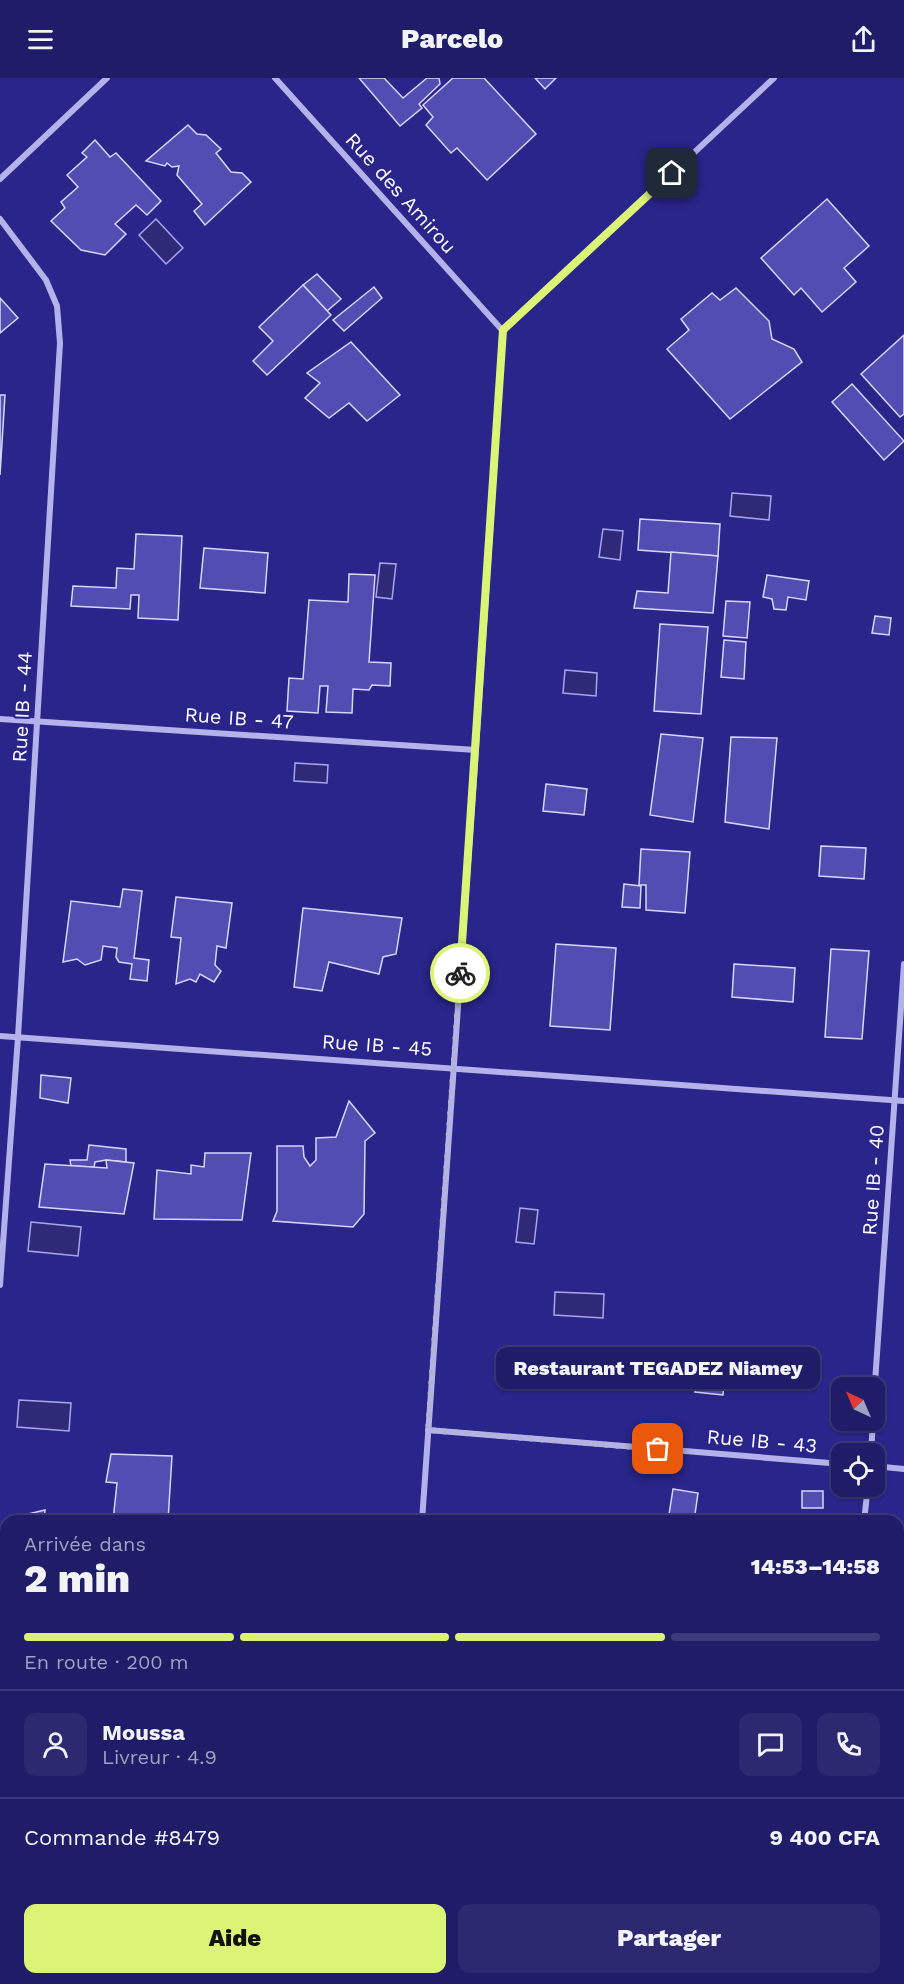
<!DOCTYPE html>
<html lang="fr">
<meta charset="utf-8">
<style>
body{margin:0;font-family:"Work Sans",sans-serif;background:#2c2971;color:#f1f3f6;height:100vh;display:flex;flex-direction:column;font-size:22px;white-space:nowrap}
*{box-sizing:border-box;margin:0}
p{font-size:20px;color:#a1a1c0}
.icon{flex:none;width:33px;height:33px;fill:none;stroke:currentColor;stroke-width:2;stroke-linecap:round;stroke-linejoin:round}
.map{position:relative;flex:1;overflow:hidden}
.drawer{position:absolute;left:0px;top:1437px;width:904px;height:470px;display:flex;flex-direction:column;background:#1f1c68;border-radius:18px 18px 0 0;box-shadow:0 2px 4px #0004,0 0 0 2px #3c3a7c}
.drawer>*{flex:none}
.needle{width:39px;rotate:316deg}
.controls{position:absolute;left:831px;top:1299px;display:grid;gap:12px}
.controls a{display:grid;place-items:center;width:54px;height:54px;border-radius:12px;background:#1f1c68;box-shadow:0 2px 4px #0004,0 0 0 2px #3c3a7c;font-size:30px}
.pin{position:absolute;display:grid;place-items:center;width:51px;height:51px;color:#fff;margin:-26px;border-radius:12px;box-shadow:0 3px 9px #0006}
.courier{position:absolute;display:grid;place-items:center;width:60px;height:60px;margin:-30px;border:4px solid #dcf476;border-radius:50%;background:#fff;color:#222;box-shadow:0 2px 8px #0007}
.bubble{position:absolute;height:42px;border-radius:12px;background:#1f1c68;box-shadow:0 2px 4px #0004,0 0 0 2px #3c3a7c;font-size:20px;font-weight:800;line-height:42px;text-align:center}
.summary em{font-style:normal;font-weight:800}
.summary div{display:flex;flex-direction:column-reverse}
.summary{display:flex;align-items:center;justify-content:space-between;height:102px;padding:0 24px}
h1{font-size:39px;font-weight:800;line-height:45px}
.bar{display:grid;grid-template-columns:repeat(4,1fr);gap:9px 6px;align-content:center;height:72px;padding:0 24px}
.bar i{height:8px;border-radius:4px;background:#3c3a7c}
.bar .current{background:#dcf476}
.bar p{grid-column:span 4}
.line{display:flex;align-items:center;gap:15px;padding:0 24px;border-top:2px solid #3c3a7c}
.line div{flex:1}
.round{display:grid;place-items:center;flex:none;width:63px;height:63px;border-radius:12px;background:#2c2971}
.primary-button{display:flex;gap:12px;margin-top:auto;padding:12px 24px}
.primary-button a{flex:1;height:69px;border-radius:12px;background:#dcf476;color:#111;font-size:24px;font-weight:800;line-height:69px;text-align:center}
.primary-button a+a{background:#2c2971;color:#f1f3f6}
header{display:flex;justify-content:space-between;align-items:center;height:78px;padding:0 24px;background:#1f1c68;font-size:27px;font-weight:800}
.map>svg:first-child{display:block}
</style>
<header><svg class="icon" aria-label="menu" viewBox="0 0 24 24"><path d="M4 6h16M4 12h16M4 18h16"/></svg>Parcelo<svg class="icon" aria-label="share" viewBox="0 0 24 24"><path d="M12 15V3M7 8l5-5 5 5M5 13v7h14v-7"/></svg></header>
<div class="map">
<svg width="904" height="1906" viewBox="0 0 904 1906">
<rect width="100%" height="100%" fill="#29258a"/>
<!-- water -->
<g fill="#2e2a78" stroke="#a7a6eb" stroke-width="1.5">
<path d="M156,141l27,29 -17,16 -27,-29z"/>
<path d="M732,415l39,3 -2,24 -39,-4z"/>
<path d="M603,451l20,2 -3,29 -21,-3z"/>
<path d="M380,485l16,1 -4,35 -16,-2z"/>
<path d="M565,592l32,3 -1,23 -33,-3z"/>
<path d="M295,685l33,2 -1,18 -33,-2z"/>
<path d="M520,1130l18,2 -4,34 -18,-2z"/>
<path d="M31,1144l50,5 -3,29 -50,-5z"/>
<path d="M555,1214l49,2 -1,24 -49,-3z"/>
<path d="M19,1322l52,3 -2,28 -52,-4z"/>
</g>
<!-- building -->
<g fill="#514db2" stroke="#d7d6f8" stroke-width="1.5">
<path d="M359,0h25l19,20 24,-20h12l1,6 -21,20 3,4 -22,18z"/>
<path d="M453,0h31l52,56 -49,46 -30,-32 -6,5 -25,-28 7,-8 -10,-12z"/>
<path d="M535,0h21l-11,11z"/>
<path d="M188,47l9,9 9,1 15,14 -5,4 15,19 11,1 9,9 -46,43 -11,-14 8,-7 -25,-29 2,-9 -7,1 -5,-4 -2,3 -19,-5z"/>
<path d="M95,62l15,17 6,-4 45,48 -14,14 -11,-10 -21,19 11,10 -21,21 -24,-5 -30,-29 14,-13 -4,-6 17,-15 -11,-12 20,-18 -5,-4z"/>
<path d="M827,121l42,47 -25,22 12,14 -34,30 -21,-24 -7,7 -33,-37z"/>
<path d="M317,196l24,25 -14,12 -24,-26z"/>
<path d="M303,207l28,30 -64,60 -14,-14 20,-20 -14,-14z"/>
<path d="M374,209l8,11 -38,33 -11,-11z"/>
<path d="M736,210l33,33 3,18 22,10 8,13 -72,57 -63,-70 22,-19 -8,-11 31,-26 8,7z"/>
<path d="M0,220l18,20 -18,15z"/>
<path d="M904,257v79l-4,3 -39,-43z"/>
<path d="M351,264l49,53 -33,26 -18,-18 -20,15 -24,-20 15,-15 -13,-10z"/>
<path d="M852,306l52,57 -20,19 -52,-58z"/>
<path d="M0,317h5l-5,80z"/>
<path d="M640,441l80,5 -2,32 -80,-6z"/>
<path d="M136,456l46,2 -4,84 -40,-2 1,-23h-8l-1,14 -59,-3 2,-20 43,2 1,-20 17,1z"/>
<path d="M204,470l64,5 -3,40 -65,-5z"/>
<path d="M671,474l47,4 -5,57 -79,-5 3,-17 31,2z"/>
<path d="M349,496l26,1 -6,87 22,1 -1,23 -18,-1 -3,5 -16,-1 -1,24 -26,-1 2,-26h-8l-2,27 -31,-2 2,-33 14,1 6,-79 39,2z"/>
<path d="M767,497l42,6 -3,19 -18,-3 -2,13 -12,-1 -2,-10 -9,-2z"/>
<path d="M726,523l24,1 -3,36 -24,-2z"/>
<path d="M875,538l16,2 -2,17 -17,-2z"/>
<path d="M660,546l48,3 -7,87 -47,-3z"/>
<path d="M724,562l22,2 -2,37 -23,-2z"/>
<path d="M661,656l42,4 -10,84 -43,-7z"/>
<path d="M731,659l46,1 -8,91 -44,-7z"/>
<path d="M546,706l41,5 -3,26 -41,-4z"/>
<path d="M821,768l45,2 -2,31 -45,-3z"/>
<path d="M641,771l49,3 -5,61 -39,-3v-25h-7z"/>
<path d="M624,806l17,2 -1,22 -18,-1z"/>
<path d="M123,811l19,2 -8,67 15,2 -2,21 -17,-2 2,-15 -13,-2 -3,-5 1,-9 -14,-2 -2,14 -16,5 -8,-6 -14,3 8,-61 49,6z"/>
<path d="M176,819l56,6 -6,45 -9,-2 -2,19 6,6 -7,11 -14,-8 -4,8 -6,-3 -14,5 5,-46 -10,-1z"/>
<path d="M303,830l99,10 -6,36 -13,3 -4,17 -50,-12 -7,29 -28,-4z"/>
<path d="M556,866l60,4 -6,82 -60,-4z"/>
<path d="M831,871l38,2 -7,88 -37,-2z"/>
<path d="M734,886l61,4 -2,34 -61,-5z"/>
<path d="M41,997l30,3 -3,25 -28,-5z"/>
<path d="M349,1023l26,32 -10,8 -1,73 -11,13 -80,-6 4,-10v-65h26l1,11 6,9 6,-6v-22l20,-1z"/>
<path d="M89,1067l37,4v13l-20,-2 -11,2 -1,5 -23,-1 -1,-6h17z"/>
<path d="M205,1075h46l-9,67 -88,-1 3,-49 34,4v-9l13,2z"/>
<path d="M106,1082l28,3 -10,51 -85,-7 6,-43 62,4z"/>
<path d="M698,1291l27,2 -2,24 -28,-3z"/>
<path d="M111,1376l61,2 -4,65h-55l4,-38 -11,-1z"/>
<path d="M673,1411l25,4 -4,28h-26z"/>
<rect x="802" y="1413" width="21" height="17"/>
<path d="M45,1432l-1,11h-26l1,-5z"/>
<path d="M6,1598v64l-4,4 -2,-2v-61z"/>
<path d="M0,1871l6,5v19l-6,6z"/>
<path d="M898,1895h6v11h-25l3,-4 -1,-2h17z"/>
<path d="M290,1900h33l2,3 -3,3h-38z"/>
<path d="M357,1900h108l-6,6h-98z"/>
<path d="M796,1900h50l5,6h-62z"/>
<path d="M846,1900h22l-6,6h-11z"/>
</g>
<g fill="none" stroke-linecap="round" stroke-linejoin="round">
<!-- street -->
<g stroke="#b4b2ea" stroke-width="6">
<path d="M275,0l228,253"/>
<path d="M0,101l107,-101"/>
<path d="M0,141l46,61 11,26 3,37 -42,694 -18,248"/>
<path d="M0,641l476,31"/>
<path d="M0,958l904,65"/>
<path d="M874,1319l30,-433"/>
<path d="M428,1352l414,34"/>
<path d="M871,1376l2,-34"/>
<path d="M874,1388l30,3"/>
<path d="M422,1443l54,-771 27,-419 271,-253"/>
<path d="M864,1443l4,-35"/>
<path d="M898,1652l6,7"/>
<path d="M898,1736l6,-5"/>
<path d="M0,1810l6,7"/>
<path d="M83,1900l5,6"/>
<path d="M573,1900l5,6"/>
<path d="M184,1906l6,-6"/>
<path d="M708,1906l7,-6"/>
</g>
</g>
<g fill="none" stroke-linecap="round" stroke-linejoin="round">
<!-- done -->
<path stroke="#b4b3d6" stroke-width="6" stroke-dasharray="0 10.8" d="M460,895l-32,457 230,19"/>
<!-- route -->
<path stroke="#dcf476" stroke-width="8" d="M460,895l43,-643 169,-157"/>
</g>
<g text-anchor="middle" dominant-baseline="central" stroke-width="4.5" stroke-linejoin="round" paint-order="stroke">
<!-- street labels -->
<g font-size="20" fill="#fff" stroke="#29258a">
<text transform="translate(401 115) rotate(48)">Rue des Amirou</text>
<text transform="translate(22 629) rotate(-87)">Rue IB - 44</text>
<text transform="translate(239 640) rotate(4)">Rue IB - 47</text>
<text transform="translate(377 967) rotate(4)">Rue IB - 45</text>
<text transform="translate(873 1102) rotate(-86)">Rue IB - 40</text>
<text transform="translate(762 1363) rotate(5)">Rue IB - 43</text>
</g>
</g>
</svg>
<div class="controls">
<a><svg class="needle" viewBox="-14 -14 28 28"><path d="M0-13l5 13h-10z" fill="#e53935"/><path d="M0 13l5-13h-10z" fill="#a1a1c0"/></svg></a>
<a><svg class="icon" aria-label="locate" viewBox="0 0 24 24"><circle cx="12" cy="12" r="6"/><path d="M12 2v4M12 18v4M2 12h4M18 12h4"/></svg></a>
</div>
<div class="pin" style="left:658px;top:1371px;background:#ea580c"><svg class="icon" aria-label="bag" viewBox="0 0 24 24"><path d="M5 8h14l-1 12H6zM9 8a3 3 0 0 1 6 0"/></svg></div>
<div class="pin" style="left:672px;top:95px;background:#1f2937"><svg class="icon" aria-label="home" viewBox="0 0 24 24"><path d="M3 11l9-7 9 7M6 9v11h12V9"/></svg></div>
<div class="courier" style="left:460px;top:895px"><svg class="icon" aria-label="bike" viewBox="0 0 24 24"><circle cx="6" cy="16" r="4"/><circle cx="18" cy="16" r="4"/><path d="M6 16l4-8h5l3 8M10 8l3 8H6M13 5h3"/></svg></div>
<div class="bubble" style="left:496px;top:1269px;width:324px">Restaurant TEGADEZ Niamey</div>
<section class="drawer">
<div class="summary"><div><h1>2 min</h1><p>Arrivée dans</p></div><em>14:53–14:58</em></div>
<div class="bar"><i class="current"></i><i class="current"></i><i class="current"></i><i></i><p>En route · 200 m</p></div>
<div class="line" style="height:108px"><a class="round"><svg class="icon" aria-label="person" viewBox="0 0 24 24"><circle cx="12" cy="8" r="4"/><path d="M4 21q1-7 8-7t8 7"/></svg></a><div><b>Moussa</b><p>Livreur · 4.9</p></div><a class="round"><svg class="icon" aria-label="chat" viewBox="0 0 24 24"><path d="M4 5h16v11H9l-5 4z"/></svg></a><a class="round"><svg class="icon" aria-label="phone" viewBox="0 0 24 24"><path d="M5 4h4l2 5-3 2q2 4 5 5l2-3 5 2v4C11 20 4 13 5 4z"/></svg></a></div>
<div class="line" style="height:78px"><div>Commande #8479</div><b>9 400 CFA</b></div>
<div class="primary-button"><a>Aide</a><a>Partager</a></div>
</section>
</div>
